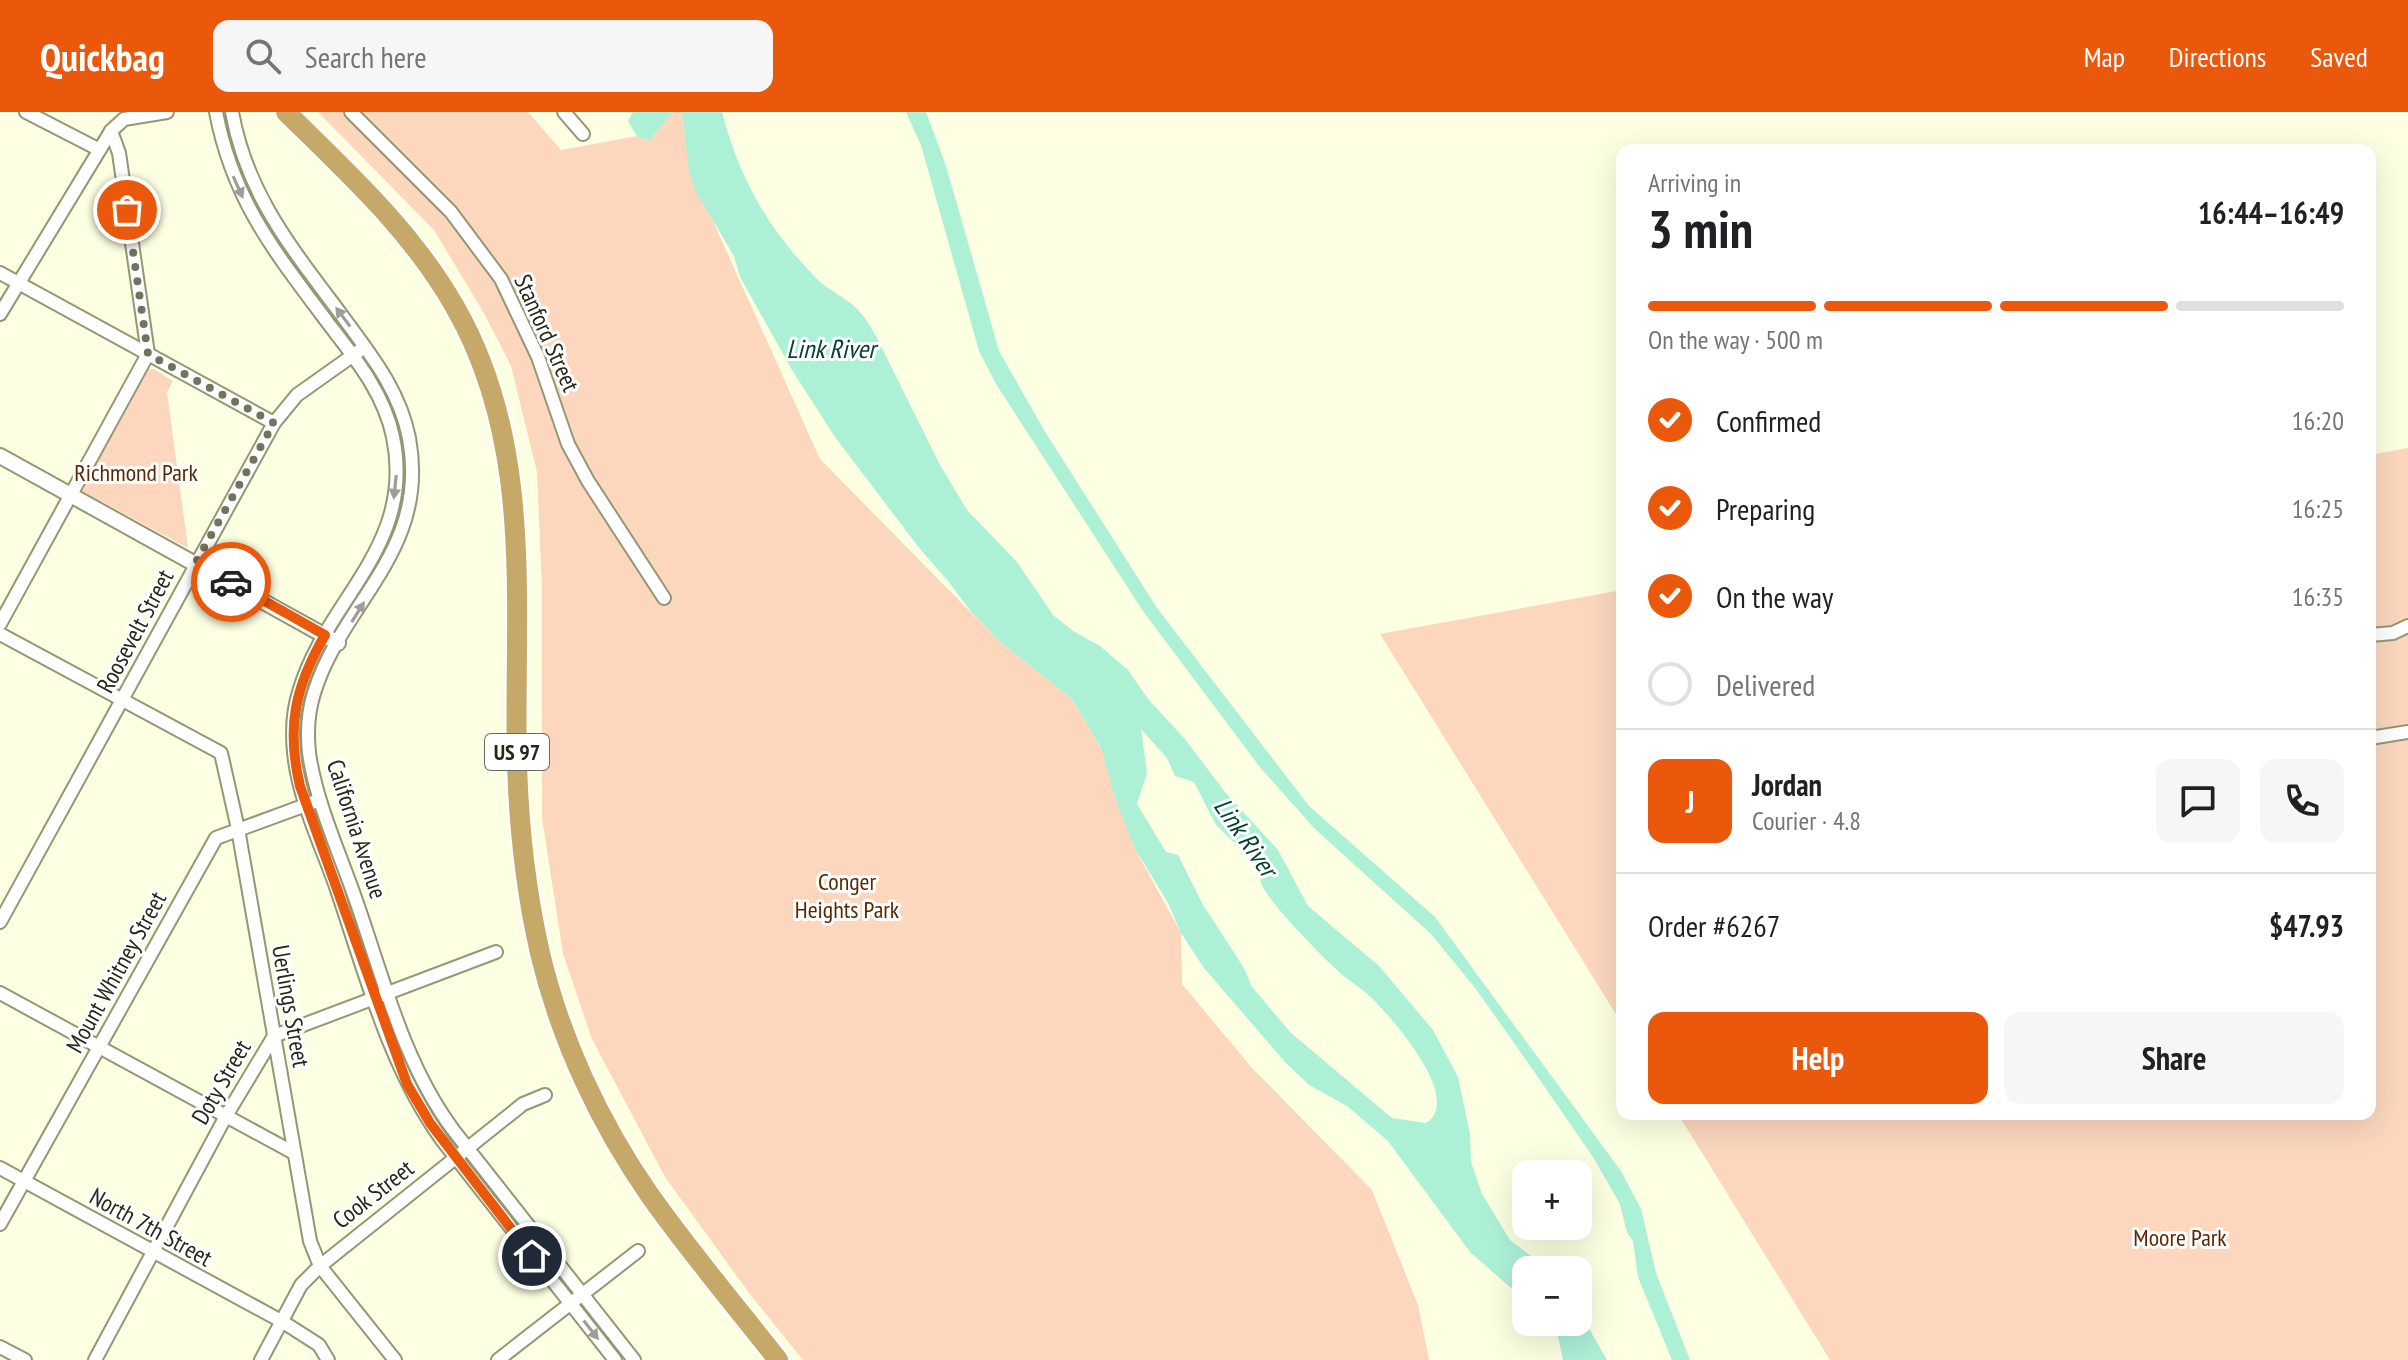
<!DOCTYPE html>
<meta charset="utf-8">
<style>
body{margin:0;font-family:"PT Sans Narrow",sans-serif;background:#f6f6f6;color:#202124;height:100vh;display:flex;flex-direction:column;font-size:30px;white-space:nowrap}
*{box-sizing:border-box;margin:0}
p{font-size:26px;color:#757577}
.icon{flex:none;width:44px;height:44px;fill:none;stroke:currentColor;stroke-width:2;stroke-linecap:round;stroke-linejoin:round}
.map{position:relative;flex:1;overflow:hidden}
.side{position:absolute;left:1616px;top:32px;width:760px;height:976px;display:flex;flex-direction:column;background:#fff;border-radius:16px;box-shadow:0 8px 32px #0002}
.side>*{flex:none}
.fabs{position:absolute;left:1512px;top:1048px;display:grid;gap:16px}
.fabs a{display:grid;place-items:center;width:80px;height:80px;border-radius:16px;background:#fff;box-shadow:0 8px 32px #0002;font-size:40px}
.pin{position:absolute;display:grid;place-items:center;width:68px;height:68px;color:#fff;margin:-34px;border:4px solid #fff;border-radius:50%;box-shadow:0 2px 8px #0007}
.courier{position:absolute;display:grid;place-items:center;width:80px;height:80px;margin:-40px;border:6px solid #ea580c;border-radius:50%;background:#fff;color:#222;box-shadow:0 2px 10px #0007}
.summary em{font-style:normal;font-weight:700}
.summary div{display:flex;flex-direction:column-reverse}
.summary{display:flex;align-items:center;justify-content:space-between;height:136px;padding:0 32px}
h1{font-size:52px;font-weight:700;line-height:60px}
.bar{display:grid;grid-template-columns:repeat(4,1fr);gap:12px 8px;align-content:center;height:96px;padding:0 32px}
.bar i{height:10px;border-radius:6px;background:#e0e0e0}
.bar .selected{background:#ea580c}
.bar p{grid-column:span 4}
.line{display:flex;align-items:center;gap:20px;padding:0 32px;border-top:2px solid #e0e0e0}
.line div{flex:1}
.round{display:grid;place-items:center;flex:none;width:84px;height:84px;border-radius:16px;background:#f6f6f6}
ol{padding:0 32px;list-style:none}
li{display:flex;align-items:center;gap:24px;height:88px}
li p{margin-inline-start:auto}
li .icon{padding:8px;border-radius:50%;background:#ea580c;color:#fff;stroke-width:4}
li:last-child{color:#757577}
li i{width:44px;height:44px;border:4px solid #e0e0e0;border-radius:50%}
.primary-button{display:flex;gap:16px;margin-top:auto;padding:16px 32px}
.primary-button a{flex:1;height:92px;border-radius:16px;background:#ea580c;color:#fff;font-size:32px;font-weight:700;line-height:92px;text-align:center}
.primary-button a+a{background:#f6f6f6;color:#202124}
header{display:flex;align-items:center;gap:48px;box-sizing:border-box;height:112px;padding:0 40px;background:#ea580c;color:#fff}
header strong{font-size:38px}
nav{display:flex;gap:44px;margin-inline-start:auto;font-size:28px}
.search{width:560px;height:72px;background:#f6f6f6;display:flex;align-items:center;gap:20px;box-sizing:border-box;padding:0 28px;border-radius:16px;color:#757577;font-size:30px}
.map>svg:first-child{display:block}
</style>
<header>
<strong>Quickbag</strong>
<div class="search"><svg class="icon" aria-label="search" viewBox="0 0 24 24"><circle cx="10" cy="10" r="6"/><path d="M15 15l6 6"/></svg>Search here</div>
<nav><a>Map</a><a>Directions</a><a>Saved</a></nav>
</header>
<div class="map">
<svg width="2408" height="1248" viewBox="0 0 2408 1248">
<rect width="100%" height="100%" fill="#fcffe1"/>
<!-- green -->
<g fill="#fcd7be">
<path d="M318,0h210l33,38 76,-14 12,5 24,-29h9l8,58 130,289 179,182 73,58 29,49 33,99 47,86 1,51 70,84 120,122 46,115 11,55h-626l-51,-63 -87,-120 -73,-138 -29,-85 -21,-136v-229l-5,-117 -26,-106 -26,-51 -51,-85z"/>
<path d="M154,257l19,12 -6,11 21,156 -110,-59 66,-119z"/>
<path d="M2408,336v912h-578l-152,-246h692v-659z"/>
<path d="M1622,478v434l-242,-390z"/>
</g>
<!-- water -->
<g fill="#acf0d6" fill-rule="evenodd">
<path d="M633,0h40l-24,29 -12,-5 -9,-15z"/>
<path d="M682,0h40c17,66 46,117 94,166 11,12 28,18 40,30 9,8 15,20 21,30l63,127 27,45 50,52 36,53 20,16 27,15 28,24 20,29 36,39 41,54 53,58 30,56 71,60 54,64 25,47 12,57 1,28 11,32 28,46 39,30h-23v31l-56,-49 -82,-111 -41,-35 -38,-21 -24,-23 -81,-94 -23,-35 -13,-30 -34,-56 -18,-47 -15,-52 -29,-49 -73,-58 -28,-29 -22,-30 -29,-33 -85,-112 -43,-67 -52,-93 -6,-21 -38,-64 -7,-22zM1141,617l26,29 8,18 19,6 22,43 44,42c0,5 -1,13 2,18 5,12 33,43 43,53 12,13 26,27 40,39 9,7 20,14 29,23 19,20 90,99 52,123l-34,-5 -101,-85 -39,-46 -8,-19 -41,-63 -25,-50 -12,-3 -29,-48 10,-31z"/>
<path d="M906,0h20l20,54 53,185 45,79 113,178 152,198 126,111 186,254 20,38 15,64 34,87h-18l-34,-83 -5,-36 -6,-8 -7,-29 -27,-47 -60,-87 -57,-81 -45,-55 -117,-106 -55,-62 -116,-155 -147,-227 -17,-33 -58,-206z"/>
<path d="M1578,1197l29,51h-44l-7,-32 -6,-6h28z"/>
</g>
<g fill="none" stroke-linecap="round" stroke-linejoin="round">
<defs>
<g id="minor">
<path d="M26,0l72,37"/>
<path d="M216,0c17,89 59,140 112,211 27,35 56,70 65,114 23,110 -68,163 -94,255 -6,19 -7,40 -5,60 4,45 26,90 41,132 30,87 53,181 107,256l173,220"/>
<path d="M232,0c15,84 62,139 111,205 28,38 57,74 66,121 21,113 -66,162 -95,255 -6,19 -7,41 -5,60 7,48 28,94 44,139 29,80 49,170 101,239l180,229"/>
<path d="M351,0l100,100 50,67 37,78 30,87 20,37 76,117"/>
<path d="M564,0l19,22"/>
<path d="M0,161l274,150"/>
<path d="M0,202l111,-183 13,-12 43,-7"/>
<path d="M0,512l148,-270 -29,-201 -8,-22"/>
<path d="M0,522l221,119 17,76 72,412 10,25 75,94"/>
<path d="M2370,523l23,-2 15,-7"/>
<path d="M2370,626l38,-6"/>
<path d="M0,810l274,-499 23,-28 62,-44"/>
<path d="M0,881l294,160"/>
<path d="M0,1056l283,154 36,23 9,15"/>
<path d="M0,1112l216,-386 98,-36"/>
<path d="M0,1235l25,13"/>
<path d="M95,1248l131,-244 48,-80 222,-84"/>
<path d="M261,1248l40,-75 19,-19 203,-162 22,-9"/>
<path d="M498,1248l140,-109"/>
</g>
<path id="tertiary" d="M0,344l338,187"/>
<path id="trunk" d="M286,0c61,60 126,119 169,195 81,141 58,303 62,458 2,63 9,127 23,188 20,85 59,169 109,241 40,57 86,111 129,166"/>
</defs>
<!-- minor casing -->
<use href="#minor" stroke="#949774" stroke-width="16"/>
<!-- tertiary casing -->
<use href="#tertiary" stroke="#949774" stroke-width="18"/>
<!-- trunk casing -->
<use href="#trunk" stroke="#fff" stroke-width="24"/>
<!-- minor -->
<use href="#minor" stroke="#fff" stroke-width="12"/>
<!-- tertiary -->
<use href="#tertiary" stroke="#fff" stroke-width="14"/>
<!-- trunk -->
<use href="#trunk" stroke="#c6a868" stroke-width="20"/>
</g>
<!-- one-way arrows -->
<defs><path id="oneway-solid" d="M-6-.8H1V-3.2L6.5 0L1 3.2V.8H-6Z" transform="scale(2)"/></defs>
<g fill="#9d9e98">
<use href="#oneway-solid" transform="translate(238 75) rotate(66)"/>
<use href="#oneway-solid" transform="translate(343 205) rotate(-127)"/>
<use href="#oneway-solid" transform="translate(395 375) rotate(96)"/>
<use href="#oneway-solid" transform="translate(358 500) rotate(-58)"/>
<use href="#oneway-solid" transform="translate(591 1218) rotate(52)"/>
</g>
<g fill="none" stroke-linecap="round" stroke-linejoin="round">
<!-- done -->
<path stroke="#71735f" stroke-width="8" stroke-dasharray="0 14.4" d="M127,98l21,144 126,69 -78,139 35,20"/>
<!-- route -->
<path stroke="#ea580c" stroke-width="10" d="M231,470l94,53c-30,52 -39,92 -25,151l107,298 23,39 102,133"/>
</g>
<g text-anchor="middle" dominant-baseline="central" stroke-width="6" stroke-linejoin="round" paint-order="stroke">
<!-- shield labels -->
<rect fill="#fff" stroke="#67685e" stroke-width="2" x="485" y="622" width="64" height="36" rx="6"/>
<g font-size="22" font-weight="bold" fill="#262719">
<text x="517" y="640">US 97</text>
</g>
<!-- street labels -->
<g font-size="24" fill="#262719" stroke="#fff">
<text transform="translate(547 221) rotate(66)">Stanford Street</text>
<text transform="translate(135 519) rotate(-62)">Roosevelt Street</text>
<text transform="translate(357 717) rotate(72)">California Avenue</text>
<text transform="translate(116 860) rotate(-61)">Mount Whitney Street</text>
<text transform="translate(291 894) rotate(80)">Uerlings Street</text>
<text transform="translate(221 970) rotate(-60)">Doty Street</text>
<text transform="translate(373 1082) rotate(-38)">Cook Street</text>
<text transform="translate(151 1115) rotate(29)">North 7th Street</text>
</g>
<!-- park labels -->
<g font-size="24" fill="#582900" stroke="#fff">
<text x="136" y="360">Richmond Park</text>
<text x="847" y="769">Conger<tspan x="847" dy="28">Heights Park</tspan></text>
<text x="2180" y="1125">Moore Park</text>
</g>
<!-- water labels -->
<g font-size="26" font-style="italic" fill="#054131" stroke="#fff">
<text x="831" y="236">Link River</text>
<text transform="translate(1246 725) rotate(55)">Link River</text>
</g>
</g>
</svg>
<div class="fabs">
<a>+</a>
<a>−</a>
</div>
<div class="pin" style="left:127px;top:98px;background:#ea580c"><svg class="icon" aria-label="bag" viewBox="0 0 24 24"><path d="M5 8h14l-1 12H6zM9 8a3 3 0 0 1 6 0"/></svg></div>
<div class="pin" style="left:532px;top:1144px;background:#1f2937"><svg class="icon" aria-label="home" viewBox="0 0 24 24"><path d="M3 11l9-7 9 7M6 9v11h12V9"/></svg></div>
<div class="courier" style="left:231px;top:470px"><svg class="icon" aria-label="car" viewBox="0 0 24 24"><path d="M5 17H2v-5l4-1 3-4h7l3 4 3 1v5h-3M9 17h6M6 11h13"/><circle cx="7" cy="17" r="2"/><circle cx="17" cy="17" r="2"/></svg></div>
<section class="side">
<div class="summary"><div><h1>3 min</h1><p>Arriving in</p></div><em>16:44–16:49</em></div>
<div class="bar"><i class="selected"></i><i class="selected"></i><i class="selected"></i><i></i><p>On the way · 500 m</p></div>
<ol>
<li><svg class="icon" aria-label="check" viewBox="0 0 24 24"><path d="M5 12l5 5 9-10"/></svg>Confirmed<p>16:20</p></li>
<li><svg class="icon" aria-label="check" viewBox="0 0 24 24"><path d="M5 12l5 5 9-10"/></svg>Preparing<p>16:25</p></li>
<li><svg class="icon" aria-label="check" viewBox="0 0 24 24"><path d="M5 12l5 5 9-10"/></svg>On the way<p>16:35</p></li>
<li><i></i>Delivered</li>
</ol>
<div class="line" style="height:144px"><b class="round" style="background:#ea580c;color:#fff">J</b><div><b>Jordan</b><p>Courier · 4.8</p></div><a class="round"><svg class="icon" aria-label="chat" viewBox="0 0 24 24"><path d="M4 5h16v11H9l-5 4z"/></svg></a><a class="round"><svg class="icon" aria-label="phone" viewBox="0 0 24 24"><path d="M5 4h4l2 5-3 2q2 4 5 5l2-3 5 2v4C11 20 4 13 5 4z"/></svg></a></div>
<div class="line" style="height:104px"><div>Order #6267</div><b>$47.93</b></div>
<div class="primary-button"><a>Help</a><a>Share</a></div>
</section>
</div>
